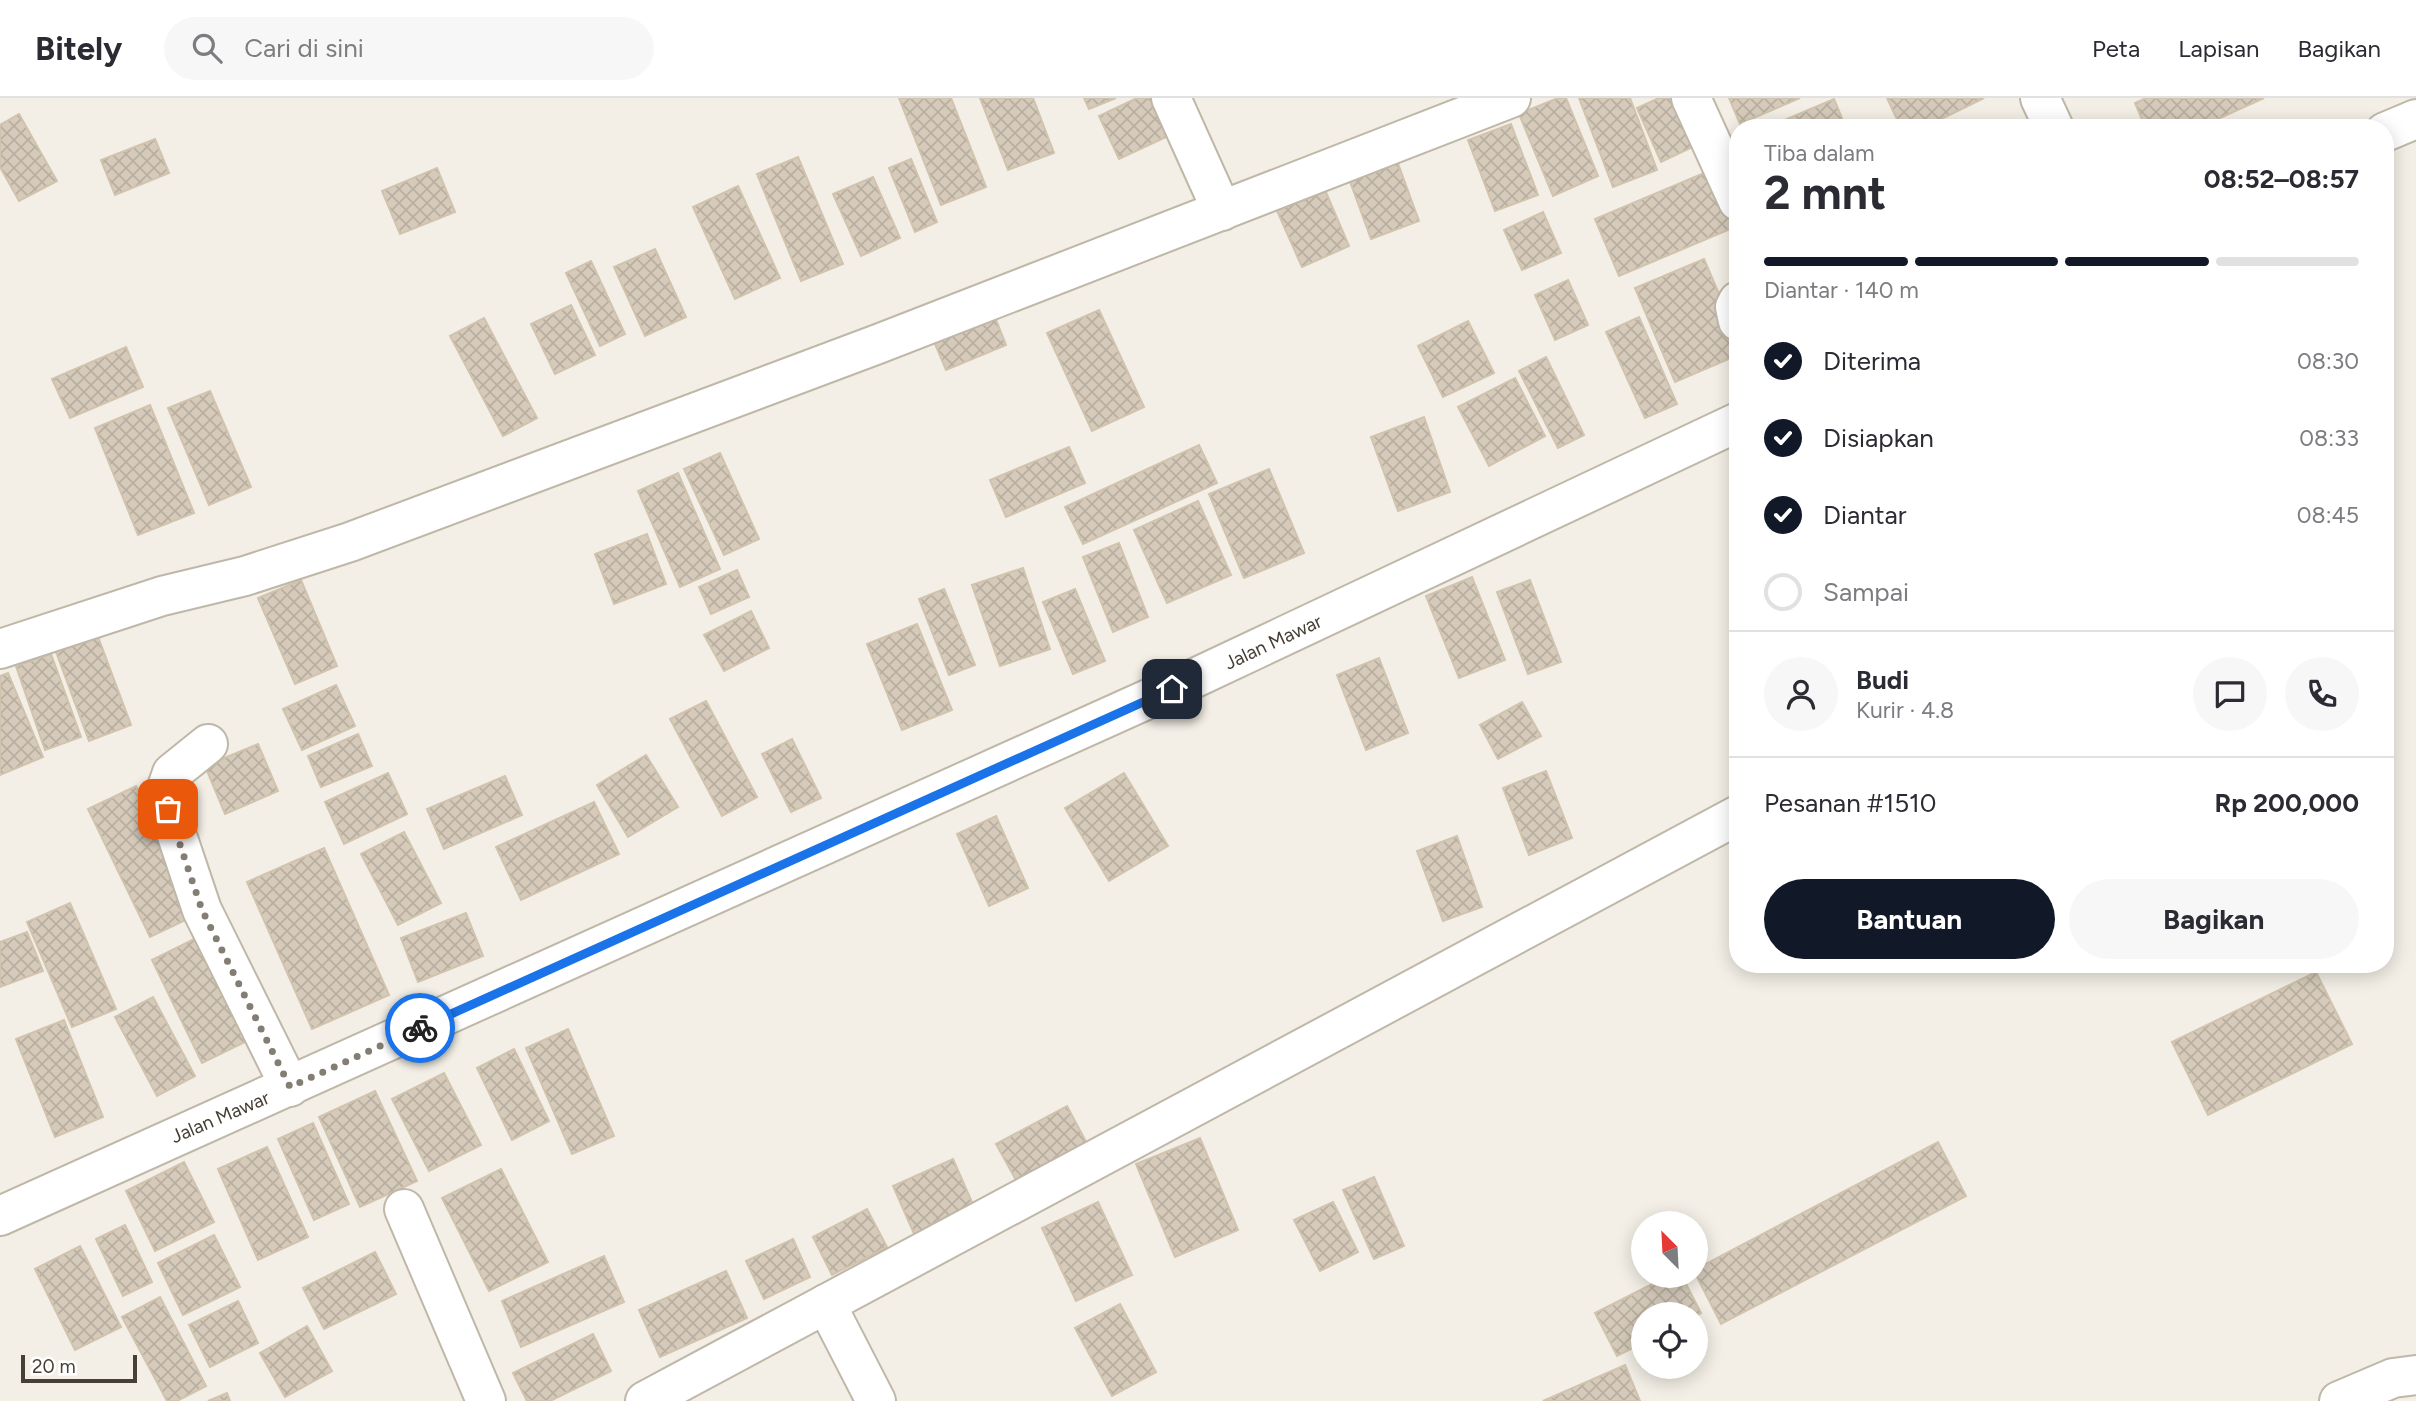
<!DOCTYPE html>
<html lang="id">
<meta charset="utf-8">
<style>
body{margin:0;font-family:Figtree,sans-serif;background:#f7f7f7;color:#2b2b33;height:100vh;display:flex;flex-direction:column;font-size:26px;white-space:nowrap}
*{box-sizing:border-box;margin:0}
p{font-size:23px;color:#7c7c81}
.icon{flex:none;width:38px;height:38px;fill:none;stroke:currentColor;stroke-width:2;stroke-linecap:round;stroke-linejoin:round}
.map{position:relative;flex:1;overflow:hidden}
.panel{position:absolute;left:1729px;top:21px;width:665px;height:854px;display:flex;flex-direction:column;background:#fff;border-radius:28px;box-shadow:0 4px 18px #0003}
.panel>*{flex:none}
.needle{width:46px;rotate:336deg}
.fabs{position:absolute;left:1631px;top:1113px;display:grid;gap:14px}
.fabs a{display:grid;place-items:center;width:77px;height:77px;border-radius:50%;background:#fff;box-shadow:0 4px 18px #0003;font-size:35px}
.scale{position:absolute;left:21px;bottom:18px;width:116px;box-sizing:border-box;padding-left:7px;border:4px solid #463f35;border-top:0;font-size:19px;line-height:24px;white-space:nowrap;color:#463f35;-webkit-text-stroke:5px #fff;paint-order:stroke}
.pin{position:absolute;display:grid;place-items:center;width:60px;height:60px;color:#fff;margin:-30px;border-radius:14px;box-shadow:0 4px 10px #0006}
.courier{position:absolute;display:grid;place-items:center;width:70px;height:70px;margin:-35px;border:5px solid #1a73e8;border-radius:50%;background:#fff;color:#222;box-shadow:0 2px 9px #0007}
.head em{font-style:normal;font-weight:700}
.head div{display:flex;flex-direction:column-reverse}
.head{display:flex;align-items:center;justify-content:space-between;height:119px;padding:0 35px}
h1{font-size:46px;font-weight:700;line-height:52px}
.bar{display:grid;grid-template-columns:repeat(4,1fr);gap:10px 7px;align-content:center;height:84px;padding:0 35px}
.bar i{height:9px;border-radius:5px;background:#e1e1e2}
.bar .active{background:#111827}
.bar p{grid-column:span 4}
.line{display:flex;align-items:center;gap:18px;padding:0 35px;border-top:2px solid #e1e1e2}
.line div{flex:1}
.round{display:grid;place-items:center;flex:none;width:74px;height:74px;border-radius:37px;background:#f7f7f7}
ol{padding:0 35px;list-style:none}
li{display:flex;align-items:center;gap:21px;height:77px}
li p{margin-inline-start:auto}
li .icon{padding:7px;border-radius:50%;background:#111827;color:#fff;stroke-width:4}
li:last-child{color:#7c7c81}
li i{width:38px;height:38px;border:4px solid #e1e1e2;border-radius:50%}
.cta{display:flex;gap:14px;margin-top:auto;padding:14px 35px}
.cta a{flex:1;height:80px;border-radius:42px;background:#111827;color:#fff;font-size:28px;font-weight:700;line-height:80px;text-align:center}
.cta a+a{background:#f7f7f7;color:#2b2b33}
header{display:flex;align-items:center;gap:42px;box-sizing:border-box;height:98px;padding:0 35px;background:#fff;border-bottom:2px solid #e1e1e2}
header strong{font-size:33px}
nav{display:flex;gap:38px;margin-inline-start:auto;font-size:24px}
.search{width:490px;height:63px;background:#f7f7f7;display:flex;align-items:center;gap:18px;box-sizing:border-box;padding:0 24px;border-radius:38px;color:#7c7c81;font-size:26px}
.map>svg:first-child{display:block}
</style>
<header>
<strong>Bitely</strong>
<div class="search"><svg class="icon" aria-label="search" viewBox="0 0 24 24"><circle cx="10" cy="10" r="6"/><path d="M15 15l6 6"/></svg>Cari di sini</div>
<nav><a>Peta</a><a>Lapisan</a><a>Bagikan</a></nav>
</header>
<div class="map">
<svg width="2416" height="1303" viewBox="0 0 2416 1303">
<defs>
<pattern id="building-cross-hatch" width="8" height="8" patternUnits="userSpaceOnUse" patternTransform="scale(1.75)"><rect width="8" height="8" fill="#d6cbbb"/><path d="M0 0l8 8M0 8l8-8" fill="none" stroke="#b9afa1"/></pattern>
</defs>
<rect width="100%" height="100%" fill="#f3efe6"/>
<!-- building -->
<g fill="url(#building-cross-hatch)" stroke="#d1c3ad" stroke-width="2">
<path d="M899,0h52l35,89 -45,18z"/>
<path d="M980,0h53l21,55 -46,17z"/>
<path d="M1084,0h32l-27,11z"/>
<path d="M1137,0h27l15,33 -60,28 -20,-43z"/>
<path d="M1558,0h8l32,78 -45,20 -34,-82z"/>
<path d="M1579,0h51l27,72 -44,17z"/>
<path d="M1659,0h18l22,46 -38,18 -24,-54z"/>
<path d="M1729,0h71l-60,26z"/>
<path d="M1887,0h97l-61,30h-22z"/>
<path d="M2146,0h118l-66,30h-67l12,-6 -8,-19z"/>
<path d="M1834,1l12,29h-80z"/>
<path d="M19,16l38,67 -38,20 -19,-34v-42z"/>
<path d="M1511,26l27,71 -43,16 -27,-71z"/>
<path d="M155,41l14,34 -54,22 -14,-35z"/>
<path d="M798,59l45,107 -42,17 -44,-107z"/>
<path d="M1396,60l23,63 -48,18 -23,-63z"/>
<path d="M911,61l26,63 -22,10 -26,-64z"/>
<path d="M437,70l18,44 -55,22 -18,-43z"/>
<path d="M1711,72l24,57 -116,49 -24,-57z"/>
<path d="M873,79l27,61 -39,18 -28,-62z"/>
<path d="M1322,85l27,63 -47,21 -28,-63z"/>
<path d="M738,88l42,92 -45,21 -42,-92z"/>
<path d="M1543,114l18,41 -39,17 -18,-40z"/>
<path d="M655,151l31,68 -41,19 -31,-69z"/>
<path d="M1704,161l34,79v17l-63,27 -40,-94z"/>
<path d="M591,163l34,73 -25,12 -34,-73z"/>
<path d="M1568,182l20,45 -33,15 -20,-45z"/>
<path d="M571,207l24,50 -40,19 -24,-50z"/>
<path d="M991,209l15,38 -60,25 -16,-38z"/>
<path d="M1099,212l45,97 -52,24 -45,-98z"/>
<path d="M1639,219l38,87 -32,14 -39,-86z"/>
<path d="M484,220l53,100 -34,18 -53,-100z"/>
<path d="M1468,223l26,52 -51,24 -25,-51z"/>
<path d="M126,249l17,40 -73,31 -18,-39z"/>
<path d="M1546,259l38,78 -26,13 -39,-77z"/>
<path d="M1515,280l30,58 -56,30 -31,-59z"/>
<path d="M210,293l41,96 -42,18 -41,-97z"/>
<path d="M150,307l44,108 -56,22 -43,-107z"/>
<path d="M1424,319l26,75 -52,19 -27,-74z"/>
<path d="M1199,347l18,38 -134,61 -18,-37z"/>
<path d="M1069,349l16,36 -79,34 -16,-37z"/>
<path d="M720,355l39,86 -35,16 -40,-86z"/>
<path d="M1269,371l35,84 -60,25 -35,-84z"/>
<path d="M678,375l42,96 -40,18 -42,-96z"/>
<path d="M1198,403l33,74 -64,28 -33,-73z"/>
<path d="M647,436l19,50 -52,20 -19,-50z"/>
<path d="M1119,445l29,74 -35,15 -30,-75z"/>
<path d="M1023,470l27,81 -50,17 -28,-81z"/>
<path d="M737,472l12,27 -38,17 -12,-27z"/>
<path d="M1472,479l33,83 -46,18 -33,-82z"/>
<path d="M301,482l36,86 -42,18 -37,-86z"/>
<path d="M1530,482l31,82 -33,12 -31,-82z"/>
<path d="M944,491l31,76 -26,10 -30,-76z"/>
<path d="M1075,491l30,72 -32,13 -30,-72z"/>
<path d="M751,513l18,37 -45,23 -20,-36z"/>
<path d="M917,526l35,86 -50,20 -35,-86z"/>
<path d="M97,536l34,91 -42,16 -34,-92z"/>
<path d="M51,556l30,83 -36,13 -29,-84z"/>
<path d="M1379,560l29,75 -42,17 -29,-75z"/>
<path d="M8,575l35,84 -43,18v-99z"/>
<path d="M336,587l19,41 -53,24 -19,-41z"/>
<path d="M706,603l51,96 -35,19 -52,-97z"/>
<path d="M1522,604l19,34 -43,23 -18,-34z"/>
<path d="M358,636l14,32 -51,21 -13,-31z"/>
<path d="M792,641l29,59 -30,14 -29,-58z"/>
<path d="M258,646l20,47 -53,23 -20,-48z"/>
<path d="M646,657l32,52 -50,30 -31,-52z"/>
<path d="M1546,673l26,67 -43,17 -26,-67z"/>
<path d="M388,675l19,41 -63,30 -19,-42z"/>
<path d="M1124,675l44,73 -59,35 -44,-73z"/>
<path d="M505,678l17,39 -78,34 -17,-40z"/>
<path d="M136,688l62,128 -48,23 -62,-128z"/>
<path d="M594,704l25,52 -98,46 -25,-53z"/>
<path d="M996,718l32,72 -39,18 -32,-72z"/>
<path d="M404,734l37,71 -43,22 -37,-71z"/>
<path d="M1457,738l25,71 -39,14 -26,-70z"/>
<path d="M324,750l65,147 -77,34 -65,-147z"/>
<path d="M70,805l46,106 -44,18 -45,-105z"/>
<path d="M466,815l17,43 -65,26 -17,-44z"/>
<path d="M27,834l16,39 -43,16v-45z"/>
<path d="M198,839l51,103 -47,23 -50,-103z"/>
<path d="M2316,874l36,72 -144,71 -36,-73z"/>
<path d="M153,899l42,79 -38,20 -42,-79z"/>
<path d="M64,922l39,97 -48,20 -39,-98z"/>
<path d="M568,931l46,107 -42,18 -46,-106z"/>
<path d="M514,951l35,72 -37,19 -35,-72z"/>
<path d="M444,975l37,72 -52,26 -37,-72z"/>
<path d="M375,993l42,90 -57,26 -41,-90z"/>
<path d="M1067,1008l24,45 -70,38 -25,-45z"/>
<path d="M313,1025l36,81 -35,16 -36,-81z"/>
<path d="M1200,1040l38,92 -63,27 -39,-93z"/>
<path d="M1938,1044l28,54 -245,128 -25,-49v-6z"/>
<path d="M267,1049l41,90 -50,23 -40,-91z"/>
<path d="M953,1061l22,50 -60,27 -22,-50z"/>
<path d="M184,1064l30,60 -59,29 -29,-60z"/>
<path d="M501,1071l47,93 -59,29 -47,-93z"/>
<path d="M1374,1079l30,69 -30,13 -31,-69z"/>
<path d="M1098,1104l34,73 -56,26 -34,-73z"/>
<path d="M1333,1104l25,50 -38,19 -26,-51z"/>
<path d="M867,1111l20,38 -55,28 -19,-38z"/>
<path d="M125,1127l27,57 -29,14 -27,-57z"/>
<path d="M214,1137l26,52 -57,28 -25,-52z"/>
<path d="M793,1141l17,38 -46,22 -18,-38z"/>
<path d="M80,1148l41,81 -46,23 -40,-81z"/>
<path d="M375,1154l21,42 -72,35 -21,-41z"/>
<path d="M604,1158l20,46 -103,45 -19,-46z"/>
<path d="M726,1173l21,47 -87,39 -21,-47z"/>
<path d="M1668,1178h14l19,37 -5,3 -53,-2v29l-26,13 -22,-43z"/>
<path d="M160,1199l46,89 -29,15h-10l-45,-84z"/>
<path d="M238,1203l20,42 -48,24 -21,-42z"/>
<path d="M1120,1206l36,68 -44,24 -37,-68z"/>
<path d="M307,1228l25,45 -47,26 -25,-44z"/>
<path d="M593,1236l18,37 -61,30h-23l-14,-28z"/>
<path d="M1625,1267l15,36h-97z"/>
<path d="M227,1295l3,8h-22z"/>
</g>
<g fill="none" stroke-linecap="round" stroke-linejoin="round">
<defs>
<g id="minor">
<path d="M1171,0l51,113"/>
<path d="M1691,0l47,103"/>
<path d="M2040,0l14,30"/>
<path d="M2385,34l31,-13"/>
<path d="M1738,203l-3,6 3,14"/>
<path d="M0,551l162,-53 83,-20 105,-34 528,-198 633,-246"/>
<path d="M208,646l-36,29 -6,17 2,19 34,101 88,177"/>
<path d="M404,1111l82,192"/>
<path d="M0,1118l1197,-539 541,-255"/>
<path d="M826,1206l50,97"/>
<path d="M645,1303l1093,-586"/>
<path d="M2339,1303l54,-23 23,-3"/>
</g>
</defs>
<!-- minor casing -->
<use href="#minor" stroke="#bfb7a8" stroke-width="42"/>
<!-- minor -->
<use href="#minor" stroke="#fff" stroke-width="38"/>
</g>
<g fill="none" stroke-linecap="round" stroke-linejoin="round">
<!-- done -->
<path stroke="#837d73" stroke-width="7" stroke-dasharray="0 12.6" d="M168,711l34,101 88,177 130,-59"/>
<!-- route -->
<path stroke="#1a73e8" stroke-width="9" d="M420,930l752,-339"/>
</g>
<g text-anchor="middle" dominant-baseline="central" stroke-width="6" stroke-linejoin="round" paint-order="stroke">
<!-- street labels -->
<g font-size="19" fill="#463f35" stroke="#fff">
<text transform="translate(1273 544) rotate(-25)">Jalan Mawar</text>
<text transform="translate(220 1019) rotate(-23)">Jalan Mawar</text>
</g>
</g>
</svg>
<div class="fabs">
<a><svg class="needle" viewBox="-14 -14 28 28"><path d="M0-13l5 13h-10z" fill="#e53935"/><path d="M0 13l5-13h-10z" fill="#7c7c81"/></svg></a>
<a><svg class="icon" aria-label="locate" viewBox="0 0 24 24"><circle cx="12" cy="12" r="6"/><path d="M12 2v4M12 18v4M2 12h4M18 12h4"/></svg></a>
</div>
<div class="scale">20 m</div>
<div class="pin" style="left:168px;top:711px;background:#ea580c"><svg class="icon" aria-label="bag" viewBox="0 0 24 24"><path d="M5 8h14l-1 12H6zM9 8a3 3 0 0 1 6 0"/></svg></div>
<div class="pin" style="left:1172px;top:591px;background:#1f2937"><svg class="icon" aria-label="home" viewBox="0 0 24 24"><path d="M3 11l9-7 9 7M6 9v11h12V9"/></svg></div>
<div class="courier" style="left:420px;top:930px"><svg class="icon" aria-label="bike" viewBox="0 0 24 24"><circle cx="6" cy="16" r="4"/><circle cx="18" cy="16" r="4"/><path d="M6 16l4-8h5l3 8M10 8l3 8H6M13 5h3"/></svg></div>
<section class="panel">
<div class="head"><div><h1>2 mnt</h1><p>Tiba dalam</p></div><em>08:52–08:57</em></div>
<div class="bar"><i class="active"></i><i class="active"></i><i class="active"></i><i></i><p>Diantar · 140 m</p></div>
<ol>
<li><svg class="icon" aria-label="check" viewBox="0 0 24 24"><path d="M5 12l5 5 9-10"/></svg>Diterima<p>08:30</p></li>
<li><svg class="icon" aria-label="check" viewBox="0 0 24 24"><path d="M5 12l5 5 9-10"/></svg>Disiapkan<p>08:33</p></li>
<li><svg class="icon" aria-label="check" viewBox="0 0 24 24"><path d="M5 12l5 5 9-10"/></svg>Diantar<p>08:45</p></li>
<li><i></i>Sampai</li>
</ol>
<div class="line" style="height:126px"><a class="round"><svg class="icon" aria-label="person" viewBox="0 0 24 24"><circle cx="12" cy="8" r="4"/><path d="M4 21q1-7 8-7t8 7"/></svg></a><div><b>Budi</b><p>Kurir · 4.8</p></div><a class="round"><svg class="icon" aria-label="chat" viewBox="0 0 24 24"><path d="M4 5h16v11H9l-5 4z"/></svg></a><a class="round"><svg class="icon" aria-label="phone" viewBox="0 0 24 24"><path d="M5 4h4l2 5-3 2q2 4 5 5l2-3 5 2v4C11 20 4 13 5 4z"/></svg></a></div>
<div class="line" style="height:91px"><div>Pesanan #1510</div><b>Rp 200,000</b></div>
<div class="cta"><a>Bantuan</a><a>Bagikan</a></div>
</section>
</div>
